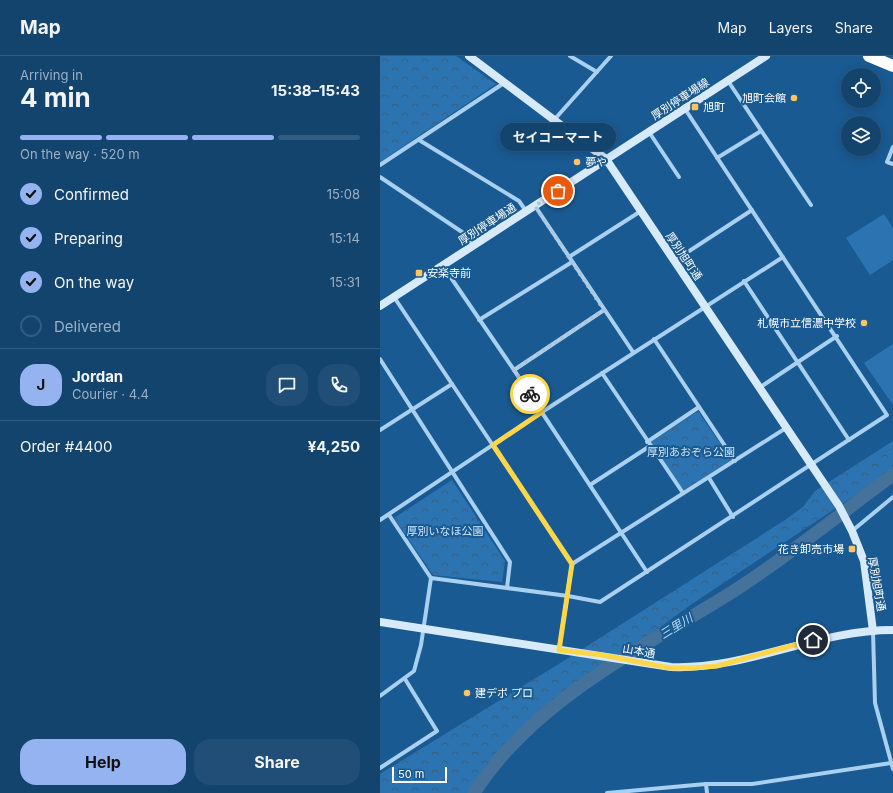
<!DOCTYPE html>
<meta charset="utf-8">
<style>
body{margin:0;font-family:Inter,"Noto Sans JP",sans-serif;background:#204e76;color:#f1f3f6;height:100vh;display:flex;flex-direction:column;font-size:15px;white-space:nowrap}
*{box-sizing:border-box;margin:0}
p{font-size:13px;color:#9db0c2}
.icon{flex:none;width:22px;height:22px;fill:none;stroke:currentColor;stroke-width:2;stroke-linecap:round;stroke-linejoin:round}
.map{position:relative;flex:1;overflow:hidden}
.side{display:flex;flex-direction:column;background:#13446e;width:380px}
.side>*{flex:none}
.tools{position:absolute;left:461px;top:12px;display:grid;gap:8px}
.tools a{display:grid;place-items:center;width:40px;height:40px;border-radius:50%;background:#13446e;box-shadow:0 2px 10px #0003,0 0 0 1px #325c81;font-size:20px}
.scale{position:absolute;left:12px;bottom:10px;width:55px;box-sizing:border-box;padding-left:4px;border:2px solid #fff;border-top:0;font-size:11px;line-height:14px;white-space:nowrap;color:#fff;-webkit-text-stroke:3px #195a92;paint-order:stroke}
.pin{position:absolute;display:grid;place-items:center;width:34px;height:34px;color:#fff;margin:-17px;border:2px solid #fff;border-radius:50%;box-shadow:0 1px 4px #0007}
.courier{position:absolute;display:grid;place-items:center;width:40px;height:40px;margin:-20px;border:3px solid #ffd54a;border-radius:50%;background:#fff;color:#222;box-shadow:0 1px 5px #0007}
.bubble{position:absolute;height:28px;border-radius:14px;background:#13446e;box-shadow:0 2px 10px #0003,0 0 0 1px #325c81;font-size:13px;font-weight:700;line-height:28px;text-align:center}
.headline em{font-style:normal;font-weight:700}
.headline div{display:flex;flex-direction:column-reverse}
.headline{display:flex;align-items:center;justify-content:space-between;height:68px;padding:0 20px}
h1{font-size:26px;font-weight:700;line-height:30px}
.bar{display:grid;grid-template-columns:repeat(4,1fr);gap:6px 4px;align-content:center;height:48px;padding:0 20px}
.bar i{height:5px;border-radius:3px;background:#325c81}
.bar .selected{background:#95b2f1}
.bar p{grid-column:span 4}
.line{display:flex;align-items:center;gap:10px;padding:0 20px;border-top:1px solid #325c81}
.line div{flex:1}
.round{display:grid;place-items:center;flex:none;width:42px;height:42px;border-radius:16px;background:#204e76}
ol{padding:0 20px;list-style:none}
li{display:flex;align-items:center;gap:12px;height:44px}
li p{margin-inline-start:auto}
li .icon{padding:4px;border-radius:50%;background:#95b2f1;color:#111;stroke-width:4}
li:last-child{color:#9db0c2}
li i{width:22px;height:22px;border:2px solid #325c81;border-radius:50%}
.action{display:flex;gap:8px;margin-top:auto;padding:8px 20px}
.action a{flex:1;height:46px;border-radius:16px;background:#95b2f1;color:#111;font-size:16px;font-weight:700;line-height:46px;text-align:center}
.action a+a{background:#204e76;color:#f1f3f6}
header{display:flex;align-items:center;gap:24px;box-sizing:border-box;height:56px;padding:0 20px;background:#13446e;border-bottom:1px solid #325c81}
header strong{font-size:19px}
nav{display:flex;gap:22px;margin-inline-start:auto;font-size:14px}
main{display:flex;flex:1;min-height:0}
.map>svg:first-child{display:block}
</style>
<header>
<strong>Map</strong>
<nav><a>Map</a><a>Layers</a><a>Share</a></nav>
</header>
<main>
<section class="side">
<div class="headline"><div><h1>4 min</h1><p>Arriving in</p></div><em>15:38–15:43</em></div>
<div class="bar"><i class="selected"></i><i class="selected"></i><i class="selected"></i><i></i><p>On the way · 520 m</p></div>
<ol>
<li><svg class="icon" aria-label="check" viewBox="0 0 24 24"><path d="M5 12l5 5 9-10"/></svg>Confirmed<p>15:08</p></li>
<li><svg class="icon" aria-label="check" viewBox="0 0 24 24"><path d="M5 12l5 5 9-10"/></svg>Preparing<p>15:14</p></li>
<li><svg class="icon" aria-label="check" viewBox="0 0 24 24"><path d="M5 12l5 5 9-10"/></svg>On the way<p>15:31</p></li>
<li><i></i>Delivered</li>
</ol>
<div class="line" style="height:72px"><b class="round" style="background:#95b2f1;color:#111">J</b><div><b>Jordan</b><p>Courier · 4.4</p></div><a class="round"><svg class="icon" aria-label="chat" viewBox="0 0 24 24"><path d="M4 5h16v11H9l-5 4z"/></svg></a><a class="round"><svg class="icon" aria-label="phone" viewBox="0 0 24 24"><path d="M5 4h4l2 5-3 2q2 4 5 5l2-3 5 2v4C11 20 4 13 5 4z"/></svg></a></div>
<div class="line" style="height:52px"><div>Order #4400</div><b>¥4,250</b></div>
<div class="action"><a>Help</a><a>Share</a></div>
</section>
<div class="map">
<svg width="513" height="737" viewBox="0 0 513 737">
<defs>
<pattern id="forest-crowns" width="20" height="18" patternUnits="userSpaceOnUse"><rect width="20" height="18" fill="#2c74b1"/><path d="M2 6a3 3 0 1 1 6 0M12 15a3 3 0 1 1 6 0" fill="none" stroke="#3e5e79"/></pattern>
</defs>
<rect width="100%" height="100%" fill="#195a92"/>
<!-- green -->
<g fill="#2c74b1">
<path d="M504,158l9,14v32l-23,15 -24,-37z"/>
<path d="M513,288v61l-29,-42z"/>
</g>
<!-- forest -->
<g fill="url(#forest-crowns)">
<path d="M0,0h76l40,28 -116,78z"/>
<path d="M318,355l34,50 -49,30 -33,-48z"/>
<path d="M513,385v29l-204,136 -164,120 -38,38 -19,29h-88v-19l190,-117 215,-137 18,-13 12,-16z"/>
<path d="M72,424l53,81 -3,21 -69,-7 -39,-57z"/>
</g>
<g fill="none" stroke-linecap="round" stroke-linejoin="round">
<!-- river -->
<path stroke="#45729b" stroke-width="13" d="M94,737c62,-96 170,-145 263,-204 54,-35 104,-76 156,-114"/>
<!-- street -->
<g stroke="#a9d0f0" stroke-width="4">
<path d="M190,0l27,16"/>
<path d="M348,25l83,124"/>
<path d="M174,64l57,-64"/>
<path d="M269,76l30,45"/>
<path d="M39,84l100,61 7,10"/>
<path d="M513,91l-6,15 6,2"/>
<path d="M337,102l44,-27"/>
<path d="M0,109l124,-82"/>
<path d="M0,121l85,57 9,11"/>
<path d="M155,150l98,146"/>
<path d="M189,201l72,-46"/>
<path d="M294,205l78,-51"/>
<path d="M63,210l71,104 133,202"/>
<path d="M364,225l105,159"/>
<path d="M14,241l178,267 -13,86"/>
<path d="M99,264l93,-58"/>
<path d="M274,283l81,122"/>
<path d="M0,303l130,203 -3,26"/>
<path d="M134,314l90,-60"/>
<path d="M222,317l81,120"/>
<path d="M379,332l78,-52"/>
<path d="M0,374l72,-46"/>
<path d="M267,386l52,-35"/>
<path d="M329,422l24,39"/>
<path d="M210,429l60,-39"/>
<path d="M0,464l162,-108 241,-155"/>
<path d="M472,475l41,-34"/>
<path d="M192,508l214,-136"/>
<path d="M51,522l137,18 32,6 287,-187 -202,-306"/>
<path d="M493,575l2,72 18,66"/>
<path d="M0,640l34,-25 7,-26 10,-67 -42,-63"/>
<path d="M0,712l57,-37 -32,-52"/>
<path d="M326,728l1,9"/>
<path d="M227,737l99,-9h46l139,-21"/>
</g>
<!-- secondary -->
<g stroke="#d6eafb" stroke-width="8">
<path d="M89,0l137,103 233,347 13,25 12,30 9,70"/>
<path d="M0,250l386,-250"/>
<path d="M0,566l291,45c76,3 145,-37 222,-37"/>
</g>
<!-- highway -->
<path stroke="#fff" stroke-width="12" d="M489,0l24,10"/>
</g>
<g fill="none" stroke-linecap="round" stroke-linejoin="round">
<!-- done -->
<path stroke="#aec5d9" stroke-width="4" stroke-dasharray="0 7.2" d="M150,338l-16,-24 90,-60 -69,-104 23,-15"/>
<!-- route -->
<path stroke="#ffd54a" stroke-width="5" d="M150,338l12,18 -49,33 79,119 -13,86 43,5 68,13h24l23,-2 96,-26"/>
</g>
<!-- markers -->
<g fill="#ffc467" stroke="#195a92" stroke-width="1.5">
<circle cx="414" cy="42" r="4"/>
<rect x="311" y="47" width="8" height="8" rx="2"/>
<circle cx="197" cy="106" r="4"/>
<rect x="35" y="213" width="8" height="8" rx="2"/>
<circle cx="484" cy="267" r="4"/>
<rect x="468" y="489" width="8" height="8" rx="2"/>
<circle cx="87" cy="637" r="4"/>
</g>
<g text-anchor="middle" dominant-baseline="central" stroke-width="4" stroke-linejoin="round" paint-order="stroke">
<!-- poi labels -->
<g font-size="11" fill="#fff" stroke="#195a92" text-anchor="start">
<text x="406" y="42" text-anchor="end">旭町会館</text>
<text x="323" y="51">旭町</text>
<text x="205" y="106">夢や</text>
<text x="47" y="217">安楽寺前</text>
<text x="476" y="267" text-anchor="end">札幌市立信濃中学校</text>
<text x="464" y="493" text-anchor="end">花き卸売市場</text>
<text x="95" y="637">建デポ プロ</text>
</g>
<!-- street labels -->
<g font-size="11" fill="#fff" stroke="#195a92">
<text transform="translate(300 43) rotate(-33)">厚別停車場線</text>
<text transform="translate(107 168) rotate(-33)">厚別停車場通</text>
<text transform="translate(304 200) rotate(56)">厚別旭町通</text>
<text transform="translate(497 528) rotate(80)">厚別旭町通</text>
<text transform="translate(259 595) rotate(10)">山本通</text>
</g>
<!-- park labels -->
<g font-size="11" fill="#cfe7fb" stroke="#195a92">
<text x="311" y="396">厚別あおぞら公園</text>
<text x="65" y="475">厚別いなほ公園</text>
</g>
<!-- water labels -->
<g font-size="12" font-style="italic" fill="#b5d9f6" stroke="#195a92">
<text transform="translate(296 570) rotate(-32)">三里川</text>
</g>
</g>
</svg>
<div class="tools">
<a><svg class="icon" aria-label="locate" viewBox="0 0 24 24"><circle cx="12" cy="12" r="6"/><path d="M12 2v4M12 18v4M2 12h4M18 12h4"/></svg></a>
<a><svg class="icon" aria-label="layers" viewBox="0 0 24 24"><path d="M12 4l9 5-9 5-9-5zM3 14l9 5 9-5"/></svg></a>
</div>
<div class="scale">50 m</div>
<div class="pin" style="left:178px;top:135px;background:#ea580c"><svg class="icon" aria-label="bag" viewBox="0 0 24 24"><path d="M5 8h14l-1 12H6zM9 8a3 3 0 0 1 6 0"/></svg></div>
<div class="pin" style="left:433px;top:584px;background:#1f2937"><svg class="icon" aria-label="home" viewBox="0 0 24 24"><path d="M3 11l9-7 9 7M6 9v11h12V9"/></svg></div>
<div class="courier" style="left:150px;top:338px"><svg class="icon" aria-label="bike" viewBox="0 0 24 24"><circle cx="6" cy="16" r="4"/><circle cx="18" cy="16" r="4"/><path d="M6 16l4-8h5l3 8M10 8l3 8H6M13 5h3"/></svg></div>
<div class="bubble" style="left:120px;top:67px;width:116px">セイコーマート</div>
</div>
</main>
